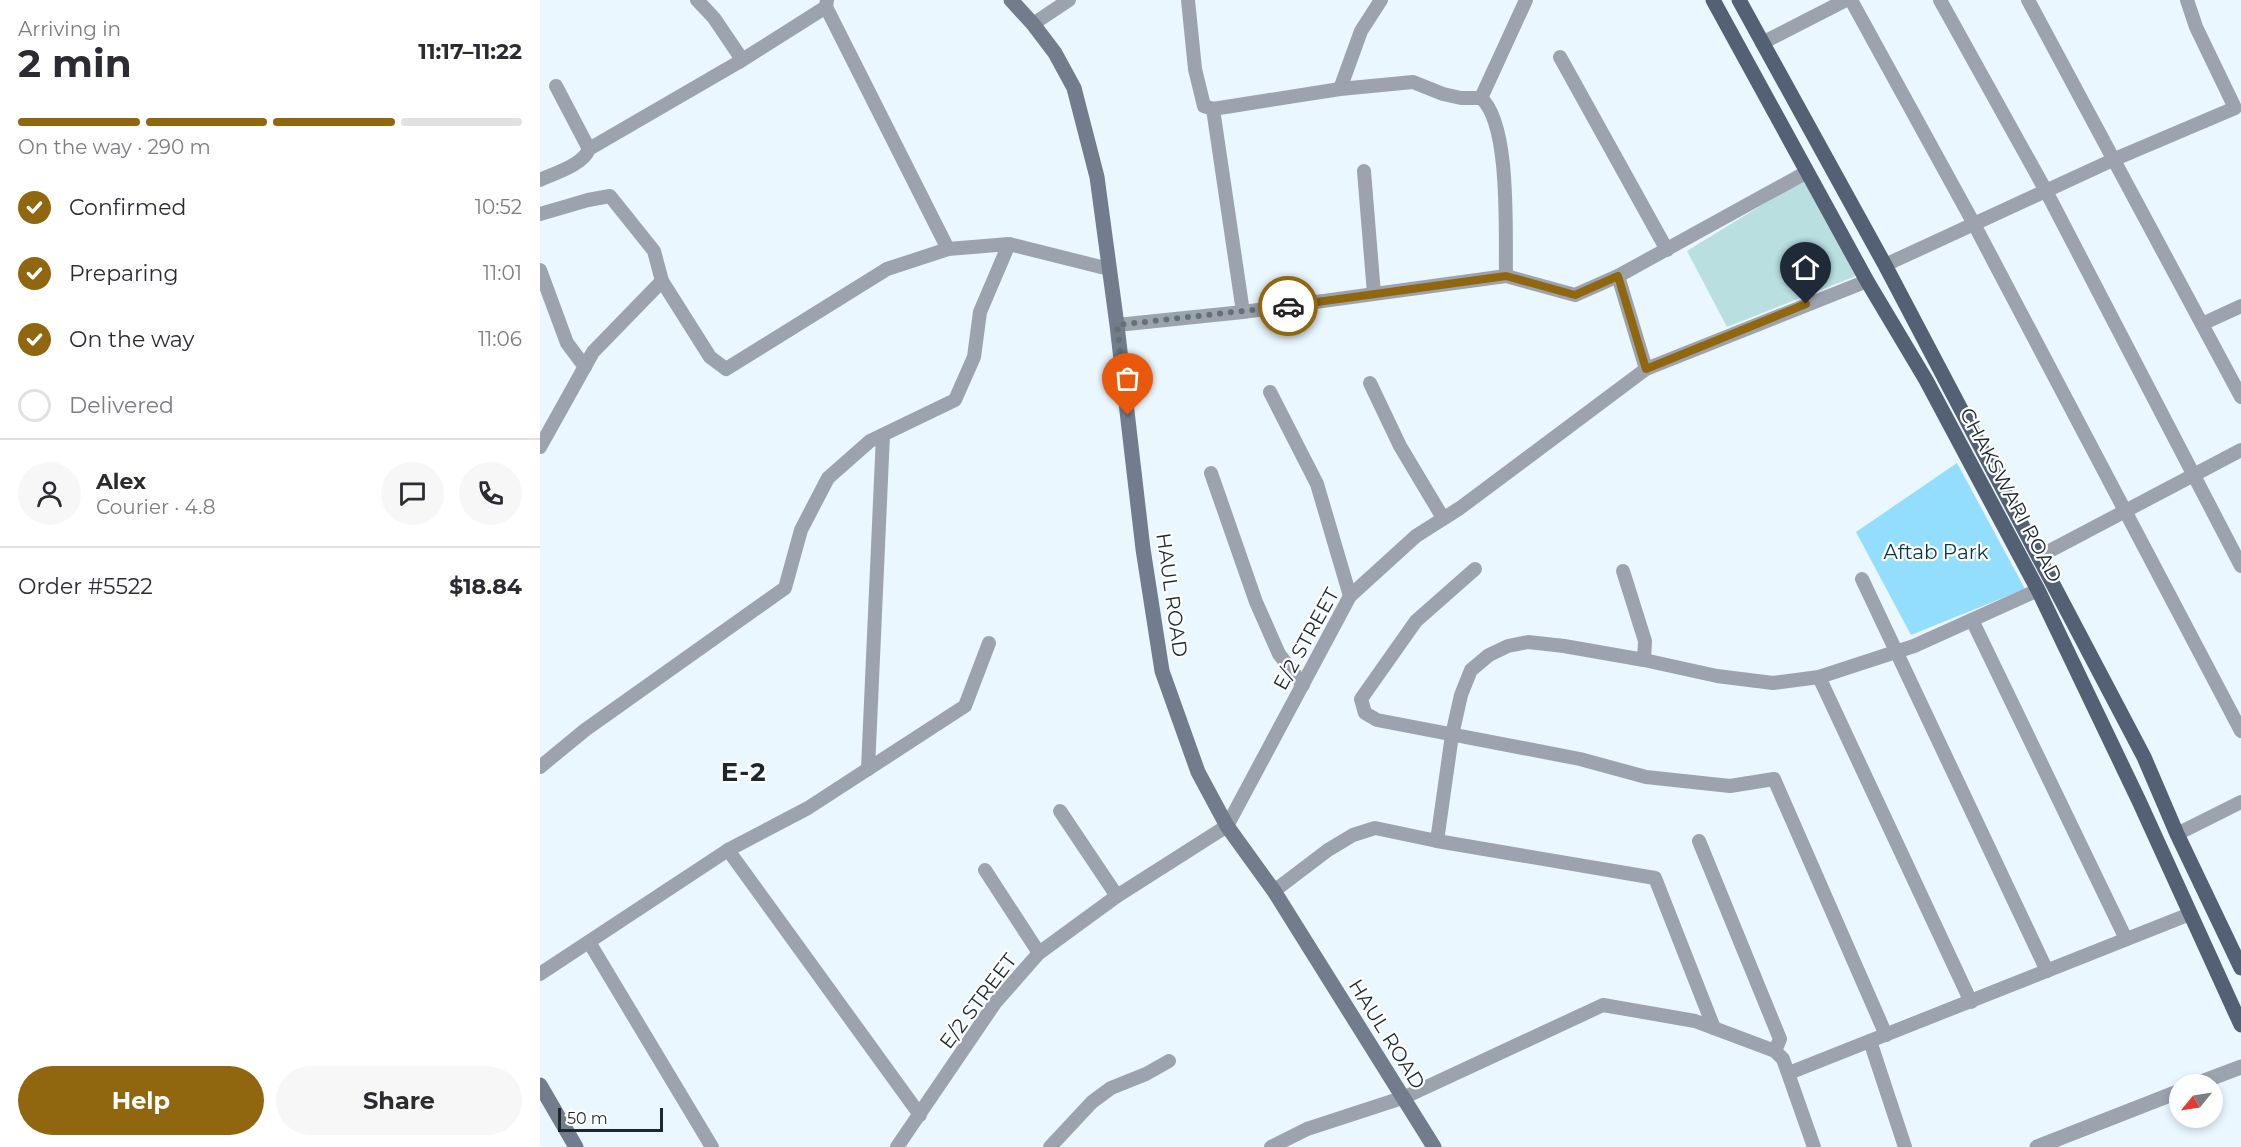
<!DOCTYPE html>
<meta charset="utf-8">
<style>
body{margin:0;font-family:Montserrat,sans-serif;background:#f7f7f7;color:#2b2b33;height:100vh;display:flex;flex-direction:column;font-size:22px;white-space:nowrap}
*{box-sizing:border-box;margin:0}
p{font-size:20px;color:#7c7c81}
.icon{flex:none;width:33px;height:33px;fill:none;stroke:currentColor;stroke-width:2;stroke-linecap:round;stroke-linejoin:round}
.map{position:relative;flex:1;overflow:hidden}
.details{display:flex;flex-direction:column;background:#fff;width:540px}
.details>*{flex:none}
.needle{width:39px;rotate:240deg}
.fabs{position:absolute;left:1629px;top:1074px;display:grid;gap:12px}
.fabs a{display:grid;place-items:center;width:54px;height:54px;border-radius:50%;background:#fff;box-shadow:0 3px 9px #0003;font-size:30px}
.scale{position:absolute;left:18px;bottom:15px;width:105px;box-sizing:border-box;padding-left:6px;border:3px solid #1b282e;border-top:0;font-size:16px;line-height:21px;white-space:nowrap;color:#1b282e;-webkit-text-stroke:4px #fff;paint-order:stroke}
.pin{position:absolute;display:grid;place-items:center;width:51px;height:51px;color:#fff;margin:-62px -26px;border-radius:50% 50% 50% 0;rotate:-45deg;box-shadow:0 0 6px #0007}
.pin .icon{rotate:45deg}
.courier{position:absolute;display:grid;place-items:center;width:60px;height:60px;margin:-30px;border:4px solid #90670f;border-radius:50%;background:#fff;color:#222;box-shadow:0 2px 8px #0007}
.head em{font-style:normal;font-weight:700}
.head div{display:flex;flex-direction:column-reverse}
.head{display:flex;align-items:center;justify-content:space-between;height:102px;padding:0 18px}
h1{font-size:39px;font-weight:700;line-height:45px}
.bar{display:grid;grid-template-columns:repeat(4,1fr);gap:9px 6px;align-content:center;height:72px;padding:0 18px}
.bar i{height:8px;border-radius:4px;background:#e1e1e2}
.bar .active{background:#90670f}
.bar p{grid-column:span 4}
.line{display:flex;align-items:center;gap:15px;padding:0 18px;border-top:2px solid #e1e1e2}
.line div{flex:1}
.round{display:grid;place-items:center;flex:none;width:63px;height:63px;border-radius:32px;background:#f7f7f7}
ol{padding:0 18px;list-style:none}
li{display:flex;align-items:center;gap:18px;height:66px}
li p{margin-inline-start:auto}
li .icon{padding:6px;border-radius:50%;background:#90670f;color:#fff;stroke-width:4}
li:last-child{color:#7c7c81}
li i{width:33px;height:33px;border:3px solid #e1e1e2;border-radius:50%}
.primary-button{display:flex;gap:12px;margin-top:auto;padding:12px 18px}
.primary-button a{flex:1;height:69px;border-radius:36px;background:#90670f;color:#fff;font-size:24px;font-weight:700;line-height:69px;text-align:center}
.primary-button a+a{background:#f7f7f7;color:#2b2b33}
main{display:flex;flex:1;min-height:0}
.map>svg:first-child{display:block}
</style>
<main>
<section class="details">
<div class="head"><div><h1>2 min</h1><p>Arriving in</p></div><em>11:17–11:22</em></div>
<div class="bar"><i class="active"></i><i class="active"></i><i class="active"></i><i></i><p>On the way · 290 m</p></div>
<ol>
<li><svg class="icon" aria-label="check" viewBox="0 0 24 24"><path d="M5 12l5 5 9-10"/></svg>Confirmed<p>10:52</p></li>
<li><svg class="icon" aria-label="check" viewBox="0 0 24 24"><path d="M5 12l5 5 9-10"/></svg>Preparing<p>11:01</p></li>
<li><svg class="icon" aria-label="check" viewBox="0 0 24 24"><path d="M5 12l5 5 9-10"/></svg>On the way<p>11:06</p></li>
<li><i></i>Delivered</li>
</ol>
<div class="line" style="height:108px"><a class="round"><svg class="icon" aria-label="person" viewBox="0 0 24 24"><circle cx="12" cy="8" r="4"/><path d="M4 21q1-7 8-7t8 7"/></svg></a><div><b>Alex</b><p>Courier · 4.8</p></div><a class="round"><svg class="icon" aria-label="chat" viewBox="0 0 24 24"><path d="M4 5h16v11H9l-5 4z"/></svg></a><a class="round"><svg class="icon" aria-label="phone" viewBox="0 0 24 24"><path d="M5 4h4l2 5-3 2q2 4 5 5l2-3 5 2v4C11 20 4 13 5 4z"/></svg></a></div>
<div class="line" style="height:78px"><div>Order #5522</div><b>$18.84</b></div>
<div class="primary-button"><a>Help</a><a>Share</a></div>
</section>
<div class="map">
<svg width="1701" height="1147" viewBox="0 0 1701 1147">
<rect width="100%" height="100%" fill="#eaf7fe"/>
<!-- green -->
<path fill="#93ddfe" d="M1417,463l68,126 -114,46 -55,-103z"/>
<!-- building -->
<path fill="#b9dfe0" d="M1264,179l52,97 -129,51 -40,-76z"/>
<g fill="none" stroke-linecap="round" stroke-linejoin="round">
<!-- minor -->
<g stroke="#9ca3ae" stroke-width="14">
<path d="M157,0l17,18 25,37v7"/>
<path d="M287,0l-1,7 122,242"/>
<path d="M648,0l7,69 9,37 9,3 30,203"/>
<path d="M1311,0l123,224 267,507"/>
<path d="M1400,0l106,191 195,375"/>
<path d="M1488,0l213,397"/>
<path d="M493,24l36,-24"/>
<path d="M1222,43l84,-43"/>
<path d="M1020,57l107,193"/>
<path d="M16,86l33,63"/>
<path d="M800,89l21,-58 20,-31"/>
<path d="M941,98l45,-98"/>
<path d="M673,109l127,-20 73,-7 30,12 18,4h20c30,26 24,137 25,178"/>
<path d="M824,171l10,123"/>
<path d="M0,180c15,-7 43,-15 49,-31l150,-87 87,-55"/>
<path d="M0,214l48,-14 22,-4 44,55 8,30 48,76 16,12 161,-100 61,-20 61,-5 100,25"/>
<path d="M1345,265l230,-106 120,-51 -39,-81 -9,-27"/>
<path d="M0,270l27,73 18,24"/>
<path d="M1078,276l28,93"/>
<path d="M1662,324l39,-18"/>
<path d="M577,325l126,-13 263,-36 69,19 43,-19 189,-104"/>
<path d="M830,383l30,63 43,72"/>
<path d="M730,392l47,92 33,112"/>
<path d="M0,447l53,-95 69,-71"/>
<path d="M671,473l45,129 23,52 24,31"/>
<path d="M1500,556l201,-106"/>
<path d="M935,569l-59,52 -55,78 4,14 12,7 203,39 66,18 84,9 44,-7 112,256"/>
<path d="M1083,571l22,70 -1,19"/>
<path d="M1322,579l185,392"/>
<path d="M1432,620l154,319"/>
<path d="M1279,677l152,325"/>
<path d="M0,767l45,-37 200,-142 16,-58 27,-52 42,-37 85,-41 19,-43 6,-45 29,-68"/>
<path d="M328,769l15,-334"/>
<path d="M520,811l57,85"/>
<path d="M1637,834l64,-32"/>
<path d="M897,841l15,-106 9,-40 10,-25 18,-15 19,-9 20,-4 36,4 80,14 73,16 56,7 46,-6 95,-31 124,-56"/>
<path d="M1159,841l81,198 -5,12"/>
<path d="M188,850l192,265"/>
<path d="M445,870l54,83"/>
<path d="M734,891l54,-41 25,-15 22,-7 62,13 218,37 59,150"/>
<path d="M49,942l123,205"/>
<path d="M0,974l188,-124 80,-42 157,-102 24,-63"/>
<path d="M1330,1041l35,106"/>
<path d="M1249,1073l401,-159"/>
<path d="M357,1147l98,-144 44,-50 78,-57 110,-70 123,-230 66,-60 44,-28 186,-139 221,-88"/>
<path d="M510,1147l42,-45 19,-14 35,-14 23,-13"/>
<path d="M731,1147l36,-18 98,-32 198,-92 92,16 80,30 8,8 31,88"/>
</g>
<!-- tertiary -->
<g stroke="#9ca3ae" stroke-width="15">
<path d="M1656,1084l45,-17"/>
<path d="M1497,1147l143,-56"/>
</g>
<!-- secondary -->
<g stroke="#727c8c" stroke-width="15">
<path d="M471,0l22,24 22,29 19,35 23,89 20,148 26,224 19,122 36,101 29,54 47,65 160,256"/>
<path d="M0,1085l36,62"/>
</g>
<!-- primary -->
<g stroke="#546174" stroke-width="15">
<path d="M1173,0l154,281 59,99 112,210 101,211 102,224"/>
<path d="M1199,0l146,265 259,492 33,77 64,134"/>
</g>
</g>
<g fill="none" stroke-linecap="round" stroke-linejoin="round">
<!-- done -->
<path stroke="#637077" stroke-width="6" stroke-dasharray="0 10.8" d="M588,415l-11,-90 171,-19"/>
<!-- route -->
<path stroke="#90670f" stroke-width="8" d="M748,306l218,-30 69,19 43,-19 28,93 160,-65"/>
</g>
<g text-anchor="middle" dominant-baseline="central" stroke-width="4.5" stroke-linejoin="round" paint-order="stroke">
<!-- street labels -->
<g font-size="20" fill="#1b282e" stroke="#fff">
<text transform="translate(1471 495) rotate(62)">CHAKSWARI ROAD</text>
<text transform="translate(632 595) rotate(82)">HAUL ROAD</text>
<text transform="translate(766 639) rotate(-61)">E/2 STREET</text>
<text transform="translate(438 1001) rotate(-53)">E/2 STREET</text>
<text transform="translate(847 1034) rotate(58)">HAUL ROAD</text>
</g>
<!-- park labels -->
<g font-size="20" fill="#06384a" stroke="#fff">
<text x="1396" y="552">Aftab Park</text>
</g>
<!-- district labels -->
<g font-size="26" font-weight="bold" letter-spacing="1.5" fill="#1b282e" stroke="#fff">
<text x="204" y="772">E-2</text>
</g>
</g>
</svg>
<div class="fabs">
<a><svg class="needle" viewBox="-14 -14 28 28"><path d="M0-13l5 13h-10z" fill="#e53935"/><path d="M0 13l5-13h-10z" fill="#7c7c81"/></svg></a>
</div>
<div class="scale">50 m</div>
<div class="pin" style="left:588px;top:415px;background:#ea580c"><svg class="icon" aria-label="bag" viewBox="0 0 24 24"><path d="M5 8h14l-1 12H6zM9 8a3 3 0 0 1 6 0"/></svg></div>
<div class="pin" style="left:1266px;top:304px;background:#1f2937"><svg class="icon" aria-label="home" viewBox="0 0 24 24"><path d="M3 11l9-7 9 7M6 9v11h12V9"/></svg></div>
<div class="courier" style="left:748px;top:306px"><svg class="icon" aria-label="car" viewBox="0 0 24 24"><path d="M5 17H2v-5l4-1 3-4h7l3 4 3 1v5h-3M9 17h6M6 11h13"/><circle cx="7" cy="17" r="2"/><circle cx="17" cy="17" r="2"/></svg></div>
</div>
</main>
